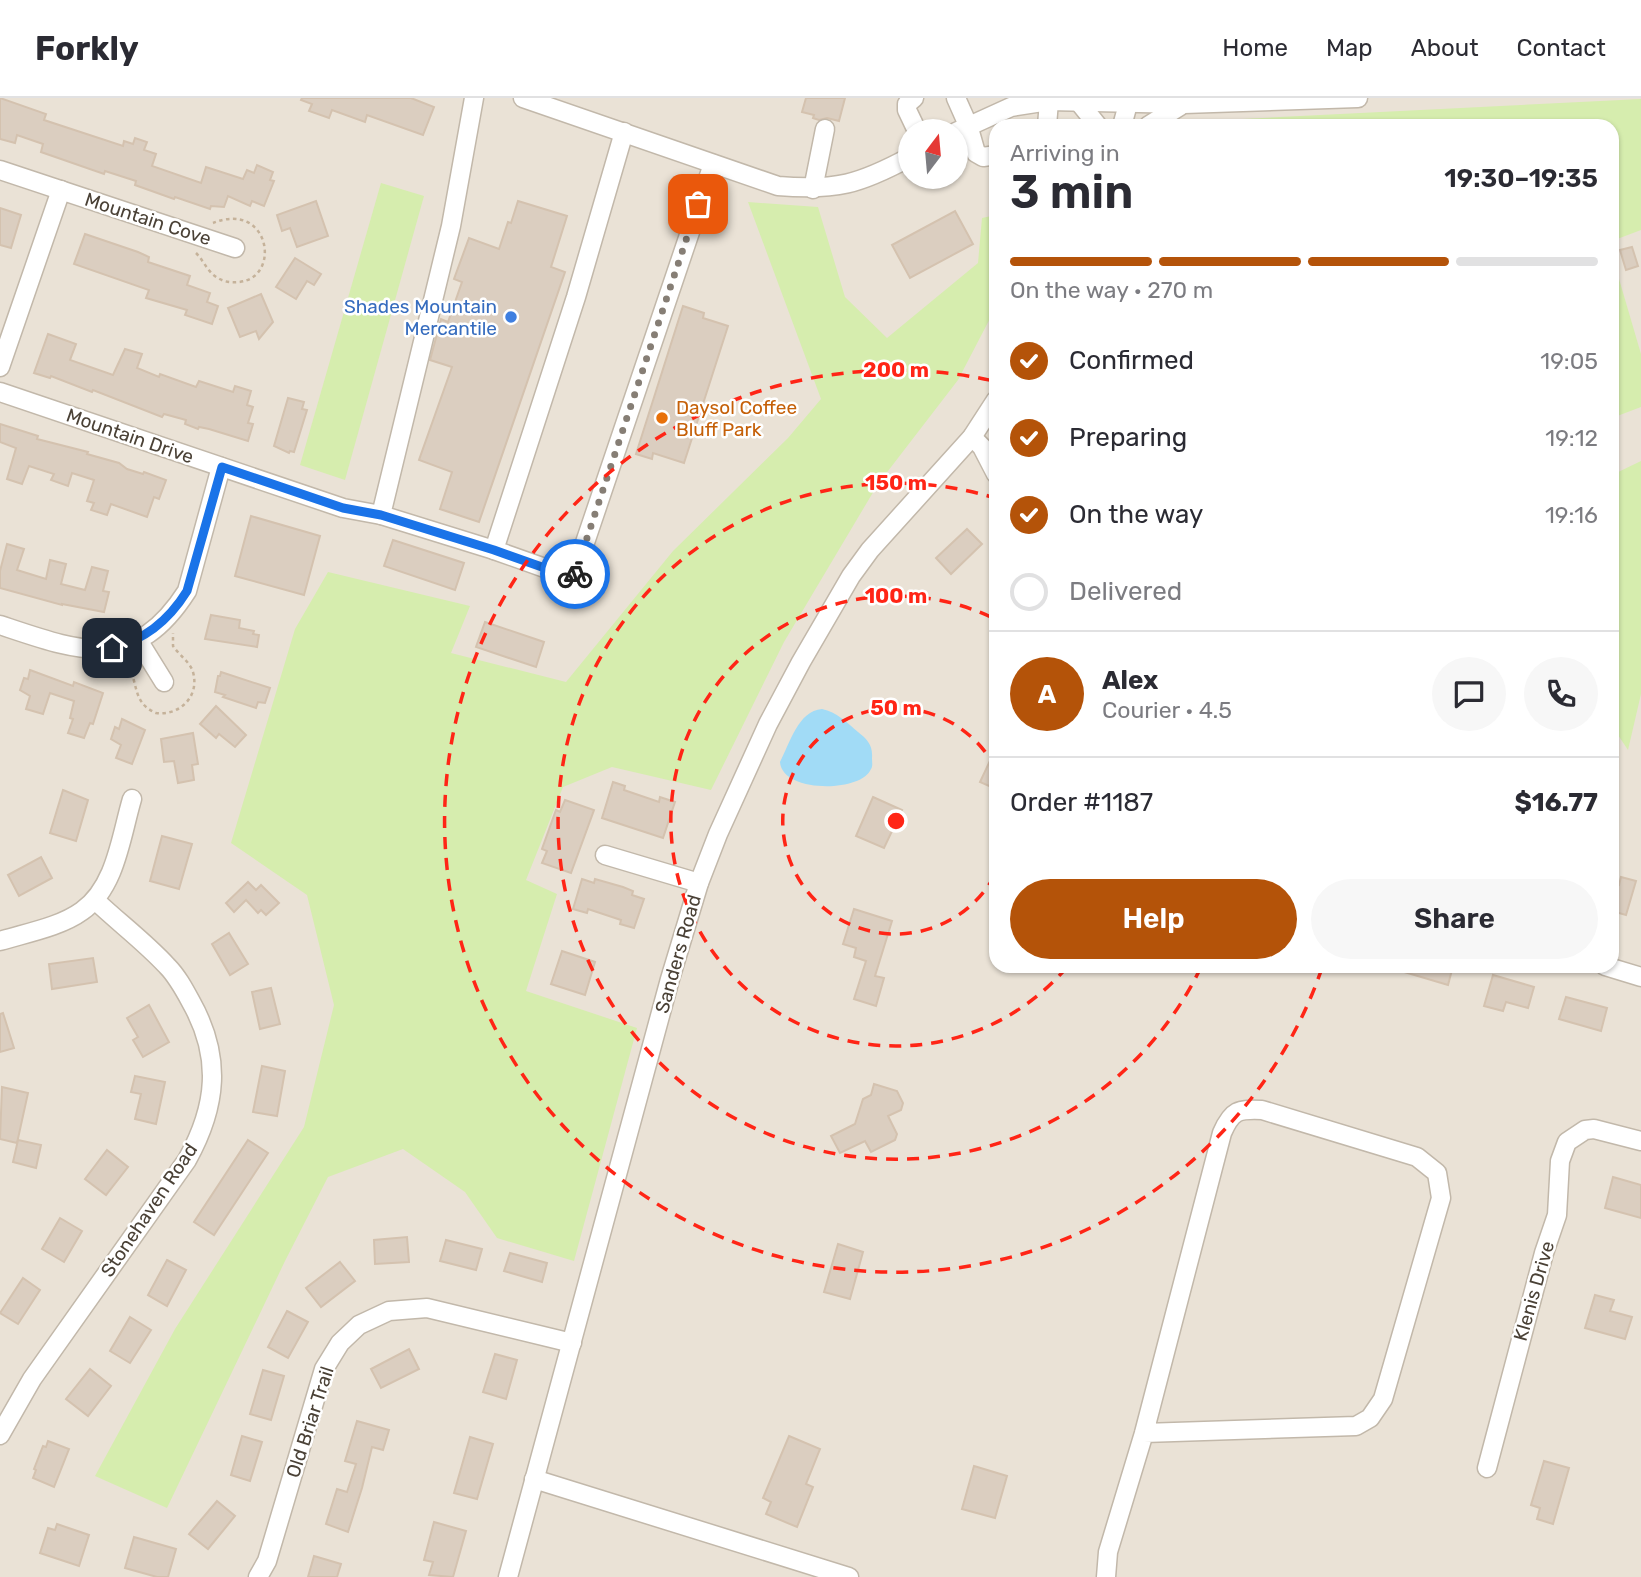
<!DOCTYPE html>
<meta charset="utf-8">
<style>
body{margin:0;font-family:Rubik,sans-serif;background:#f7f7f7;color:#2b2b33;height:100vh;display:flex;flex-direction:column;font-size:26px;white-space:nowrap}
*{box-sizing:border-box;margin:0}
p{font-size:23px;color:#7c7c81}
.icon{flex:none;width:38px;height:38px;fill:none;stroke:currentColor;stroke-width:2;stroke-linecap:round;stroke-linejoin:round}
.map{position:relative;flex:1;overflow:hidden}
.drawer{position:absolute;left:989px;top:21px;width:630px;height:854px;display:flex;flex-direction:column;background:#fff;border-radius:21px;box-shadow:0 2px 5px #0004}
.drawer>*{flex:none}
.needle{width:46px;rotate:16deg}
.buttons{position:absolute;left:898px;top:21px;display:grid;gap:14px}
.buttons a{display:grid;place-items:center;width:70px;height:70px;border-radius:50%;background:#fff;box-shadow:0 2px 5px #0004;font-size:35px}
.pin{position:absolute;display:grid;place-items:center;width:60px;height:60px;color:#fff;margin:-30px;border-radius:14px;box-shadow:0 4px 10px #0006}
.courier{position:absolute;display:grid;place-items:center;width:70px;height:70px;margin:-35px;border:5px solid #1a73e8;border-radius:50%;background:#fff;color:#222;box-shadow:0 2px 9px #0007}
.overview em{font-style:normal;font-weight:600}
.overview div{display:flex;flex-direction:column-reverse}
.overview{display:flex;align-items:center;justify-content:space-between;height:119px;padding:0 21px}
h1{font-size:46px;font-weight:600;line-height:52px}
.bar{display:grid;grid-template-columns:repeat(4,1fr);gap:10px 7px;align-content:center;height:84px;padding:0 21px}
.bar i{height:9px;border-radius:5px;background:#e1e1e2}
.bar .current{background:#b45309}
.bar p{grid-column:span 4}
.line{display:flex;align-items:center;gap:18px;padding:0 21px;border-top:2px solid #e1e1e2}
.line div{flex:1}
.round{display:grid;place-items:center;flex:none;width:74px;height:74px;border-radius:37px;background:#f7f7f7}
ol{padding:0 21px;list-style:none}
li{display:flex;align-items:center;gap:21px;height:77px}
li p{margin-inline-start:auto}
li .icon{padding:7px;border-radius:50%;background:#b45309;color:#fff;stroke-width:4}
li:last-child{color:#7c7c81}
li i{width:38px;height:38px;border:4px solid #e1e1e2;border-radius:50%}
.action{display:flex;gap:14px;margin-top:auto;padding:14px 21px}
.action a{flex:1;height:80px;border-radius:42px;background:#b45309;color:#fff;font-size:28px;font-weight:600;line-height:80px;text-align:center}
.action a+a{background:#f7f7f7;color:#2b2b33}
header{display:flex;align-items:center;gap:42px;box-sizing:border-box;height:98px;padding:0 35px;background:#fff;border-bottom:2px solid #e1e1e2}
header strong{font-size:33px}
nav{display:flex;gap:38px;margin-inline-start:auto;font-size:24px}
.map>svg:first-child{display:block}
</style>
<header>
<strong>Forkly</strong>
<nav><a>Home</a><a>Map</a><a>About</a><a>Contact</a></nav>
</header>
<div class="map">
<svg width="1641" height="1479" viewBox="0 0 1641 1479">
<rect width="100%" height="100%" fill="#f5f0e9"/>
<!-- residential -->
<path fill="#eae2d6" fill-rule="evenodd" d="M0,0h1641v1479h-1641zM996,28h616v840h-616zM910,33h46v46h-46z"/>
<!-- green -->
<g fill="#d6edae">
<path d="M1641,1v131l-29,11v-115h-422l12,-5z"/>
<path d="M381,85l43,13 -79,284 -45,-15z"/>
<path d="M748,104l70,5 27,90 42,41 91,-75 4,-45 14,-3v92l-38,73 -80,104 -94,158 -73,148 -99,-23 -49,20 -37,93 31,14 -31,97 111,37 -63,233 -77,-23 -32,-46 -62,-43 -75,28 -43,84 -118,247 -72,-32 80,-147 129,-202 30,-122 -27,-110 -76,-52 64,-214 33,-57 142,34 -19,47 115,29 107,-131 115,-113 33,-39z"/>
<path d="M1612,157l29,99v53l-29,11z"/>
<path d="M1641,363v233l-13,56 -16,-24v-251z"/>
</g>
<!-- water -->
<path fill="#a1dbf6" d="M822,611c15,3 24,13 36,23 9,7 15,13 14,26 0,4 1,8 -1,11 -10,24 -89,24 -91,-7 10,-19 18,-51 42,-53z"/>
<!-- building -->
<g fill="#dbcec0" stroke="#d4c2af" stroke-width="2">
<path d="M0,0l46,16 -2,6 79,26 1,-5 9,3 2,-6 12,4 -3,8 12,4 -4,12 49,17 5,-16 37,12 4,-9 7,3 3,-8 16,7 -3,8 4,1 -10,25 -12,-5 -2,5 -22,-10 -4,11 -13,-1 -1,3 -35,-12 -1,2 -39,-14 1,-4 -31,-10 -1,3 -63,-22 2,-8 -26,-9 -2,8 -15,-4z"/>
<path d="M302,0h109l23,9 -11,28 -56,-20 -2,7 -33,-12 -3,8 -20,-7 3,-7 -11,-4z"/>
<path d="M806,0h39l-6,23 -12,-3 -8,2 -6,-2 1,-3 -12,-3z"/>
<path d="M316,103l12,35 -31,11 -7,-19 -8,3 -5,-16z"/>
<path d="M518,103l49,15 -16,51 14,5 -86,250 -39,-13 12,-37 -33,-12 33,-93 -22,-7 11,-41 7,3 14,-40 -8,-3 15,-41 30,11 9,-27 3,1z"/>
<path d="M0,110l21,7 -10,33 -11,-3z"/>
<path d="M955,113l18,33 -63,34 -18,-33z"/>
<path d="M85,136l53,18 11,5 -1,5 42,14 -3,9 23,8 -3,9 11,4 -6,18 -27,-9 2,-5 -41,-12 3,-8 -75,-26z"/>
<path d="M1632,149l6,19 -12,4 -6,-20z"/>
<path d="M295,160l26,16 -7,11 -7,-4 -11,18 -20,-12z"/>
<path d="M261,196l12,28 -14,17 -3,-8 -16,6 -12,-29z"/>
<path d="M683,208l21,7 -1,5 25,8 -44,137 -31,-10 -1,6 -16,-5z"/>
<path d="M48,236l28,10 -6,16 43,15 12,-26 17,5 -5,14 22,9 1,-3 36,13 3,-6 34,11 2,-6 16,5 -4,14 6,2 -5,16 5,1 -5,17 -39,-12 -10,-2 -1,2 -13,-5 1,-4 -22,-6 -2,3 -69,-27 -1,2 -41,-16 -1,2 -16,-5z"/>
<path d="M288,300l16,4 -2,7 5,1 -13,42 -4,-1 -1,2 -15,-7z"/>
<path d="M0,326l38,12 -1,3 51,13 -1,2 32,9 8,6 16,5 1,-2 22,8 -7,19 -5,-2 -7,20 -36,-13 -4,11 -16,-5 3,-7 -7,-2 7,-21 -22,-7 -4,13 -17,-6 3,-6 -25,-8 -7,18 -15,-5 9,-31 -16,-6z"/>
<path d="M251,418l69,20 -16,59 -69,-19z"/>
<path d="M967,431l15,15 -31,30 -15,-16z"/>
<path d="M393,442l71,23 -9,27 -71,-24z"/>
<path d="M7,446l17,5 -7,21 29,9 4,-19 16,4 -5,20 24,6 7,-23 16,4 -5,20 6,1 -5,20 -42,-8v1l-62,-17v-17z"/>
<path d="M211,517l29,5 -1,8 15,3 -1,3 6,1 -2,12 -52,-8z"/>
<path d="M485,524l59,20 -8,25 -60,-20z"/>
<path d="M30,572l43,16 1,-4 29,11 -10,31 -3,-1 -6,15 -16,-5 5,-14 -3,-1 4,-17 -24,-8 -7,21 -17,-5 4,-13 -10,-6 4,-12 4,1z"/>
<path d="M221,574l49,16 -5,15 -7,-1 -2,6 -33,-11 2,-2 -10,-3 3,-16h2z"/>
<path d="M216,608l30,29 -11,12 -16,-13 -3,4 -16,-14z"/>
<path d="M122,621l23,11 -13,34 -16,-6 5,-13 -10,-6 4,-12 4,2z"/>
<path d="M193,635l5,31 -6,1 2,15 -16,3 -4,-22 -10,1 -3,-23z"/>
<path d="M996,650v41l-16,-7z"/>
<path d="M613,684l12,4 -1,4 35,12 1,-5 15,5 -12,36 -61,-20z"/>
<path d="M63,692l25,10 -12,41 -26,-8z"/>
<path d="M873,699l29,13 -18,38 -28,-12z"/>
<path d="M565,702l29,10 -23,63 -29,-10 5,-12 -5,-2 14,-39 4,2z"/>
<path d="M162,738l30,8 -13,45 -29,-8z"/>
<path d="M41,759l11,21 -33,18 -11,-21z"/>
<path d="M1621,779l15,4 -10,34 -14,-4v-28l7,2z"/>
<path d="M582,781l12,4 1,-4 28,8 10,4 -1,4 12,4 -10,29 -14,-4 1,-4 -33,-11 -1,4 -14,-4z"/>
<path d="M248,784l8,8 5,-5 18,18 -13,12 -5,-5 -3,3 -12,-13 -12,12 -8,-9z"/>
<path d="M854,811l38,12 -17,55 9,2 -8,28 -22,-7 12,-38 -12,-4 2,-9 -13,-4z"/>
<path d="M229,835l19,31 -18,11 -18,-31z"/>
<path d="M562,853l33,11 -10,33 -34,-11z"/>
<path d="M93,860l4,24 -45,7 -3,-25z"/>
<path d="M1394,868h59l-5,19 -54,-16z"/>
<path d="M1493,877l41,12 -6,21 -22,-6 -3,9 -19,-5z"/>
<path d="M271,890l9,36 -20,5 -8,-37z"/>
<path d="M1566,899l41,11 -6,23 -42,-12z"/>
<path d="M149,907l20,37 -26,15 -10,-17 5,-3 -11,-19z"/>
<path d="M3,915l11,35 -14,4v-38z"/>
<path d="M262,968l23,5 -8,45 -24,-4z"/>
<path d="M135,978l30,6 -9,42 -21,-5 6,-25 -10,-2z"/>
<path d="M874,986l23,7 6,12 -2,7 -13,6 9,18 -2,6 -24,12 -6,-11 -25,12 -9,-17 24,-12 8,-25 8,-4z"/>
<path d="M2,989l26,6 -11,50 -17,-4z"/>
<path d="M18,1042l23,5 -5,23 -23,-6z"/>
<path d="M248,1042l20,13 -54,82 -20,-13z"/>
<path d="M107,1052l21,17 -22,28 -21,-16z"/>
<path d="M1613,1079l28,8v33l-36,-10z"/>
<path d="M60,1120l22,13 -18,31 -22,-13z"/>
<path d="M407,1139l2,25 -34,2 -1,-24z"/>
<path d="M446,1142l36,9 -6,21 -36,-9z"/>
<path d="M838,1146l25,8 -13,47 -26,-7z"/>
<path d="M510,1155l37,10 -5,19 -38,-11z"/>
<path d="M167,1162l19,10 -19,36 -19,-11z"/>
<path d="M340,1164l15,19 -34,26 -15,-19z"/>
<path d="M23,1180l17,12 -22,34 -18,-11z"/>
<path d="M1595,1197l19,5 -4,11 22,6 -7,22 -40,-11z"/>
<path d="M287,1213l21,11 -20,36 -20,-11z"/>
<path d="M130,1219l21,13 -21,33 -20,-12z"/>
<path d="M409,1251l10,20 -38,19 -10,-19z"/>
<path d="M495,1256l22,6 -11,39 -23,-7z"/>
<path d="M90,1271l21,17 -23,30 -22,-17z"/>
<path d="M263,1272l21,6 -13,44 -21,-6z"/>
<path d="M357,1323l32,9 -6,20 -11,-3 -10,41 -14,44 -22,-8 11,-35 10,3 9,-28 -11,-3z"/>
<path d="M242,1338l20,6 -12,39 -19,-6z"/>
<path d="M789,1338l31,13 -14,35 7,3 -16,40 -31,-13 5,-12 -8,-4z"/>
<path d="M470,1339l23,7 -16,55 -23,-6z"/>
<path d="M48,1343l21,8 -15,38 -21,-9 3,-8 -2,-1 9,-23 3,1z"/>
<path d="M1544,1363l25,7 -16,56 -16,-5 3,-11 -9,-3z"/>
<path d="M974,1368l33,10 -12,42 -33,-9z"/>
<path d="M217,1403l18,15 -27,33 -19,-15z"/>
<path d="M434,1424l32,9 -13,46 -24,-2 4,-13 -9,-2z"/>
<path d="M57,1426l32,11 -10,31 -39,-13 8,-25 7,2z"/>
<path d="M134,1439l42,12 -8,28h-11l-32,-9z"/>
<path d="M314,1458l27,8 -4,13h-29z"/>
</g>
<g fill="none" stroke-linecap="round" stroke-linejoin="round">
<defs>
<g id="minor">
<path d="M474,0l-23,128 -70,289 113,35"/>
<path d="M523,0l255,88c58,5 82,-2 132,-29"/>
<path d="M914,0l-7,6v6l10,21"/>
<path d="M956,0l12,27 8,28 7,4 13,-2"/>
<path d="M1083,0l-5,3 20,25"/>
<path d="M1047,28l2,-25"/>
<path d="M1122,28l6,-22v-6"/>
<path d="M1148,28l32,-20"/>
<path d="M624,34l-48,165 -82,253 79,28 140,-414"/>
<path d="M956,34l55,-25 38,-6 135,3 174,-6"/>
<path d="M0,72l235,78"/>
<path d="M813,91l12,-60"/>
<path d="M0,269l61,-177"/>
<path d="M0,294l343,116 38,7"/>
<path d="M972,339l10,10 14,27"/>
<path d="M0,527c78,26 134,49 187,-34l34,-124"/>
<path d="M138,542l26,42"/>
<path d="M605,757l94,28"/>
<path d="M0,843c26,-8 60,-14 82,-30 34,-24 39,-75 50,-112"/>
<path d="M1605,868l36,11"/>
<path d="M0,1337l32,-56 155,-219c30,-54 35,-103 4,-158 -7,-13 -14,-26 -24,-36 -22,-24 -49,-44 -72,-66"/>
<path d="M1487,1370l57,-215 13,-38 3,-54 7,-19 18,-12 9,-1 47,12"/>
<path d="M534,1381l315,98"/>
<path d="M258,1479l9,-16 57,-192 16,-26 19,-18 30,-14 38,-3 145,35"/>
<path d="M508,1479l162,-598 29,-96 19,-49 50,-110 33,-62 50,-86 19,-26 102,-113 24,-37"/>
<path d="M1106,1479l2,-25 36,-119 78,-300c10,-23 16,-24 40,-23l155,47 20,16 4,25 -58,201 -13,19 -14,8 -212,7"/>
</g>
</defs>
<!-- minor casing -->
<use href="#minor" stroke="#c2b8aa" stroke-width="21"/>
<!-- path -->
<g stroke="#c5b29a" stroke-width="2.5" stroke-dasharray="3.5 3.5" stroke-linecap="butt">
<path d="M196,155c8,8 12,20 22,25 6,4 14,5 21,4 43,-4 31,-82 -26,-59"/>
<path d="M122,564c20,15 6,39 34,51 23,3 44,-16 37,-41 -3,-10 -14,-17 -20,-26v-13"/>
</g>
<!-- minor -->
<use href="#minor" stroke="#fff" stroke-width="18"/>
</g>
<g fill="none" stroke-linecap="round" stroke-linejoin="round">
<!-- done -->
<path stroke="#867e75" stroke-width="7" stroke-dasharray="0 12.6" d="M575,476l123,-370"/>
<!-- route -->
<path stroke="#1a73e8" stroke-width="9" d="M112,550c33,-8 57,-28 75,-57l35,-124 121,41 38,7 113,35 79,28 2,-4"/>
</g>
<!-- distance rings -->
<g fill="none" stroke="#ff2516" stroke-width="3.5" stroke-dasharray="12 9">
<path d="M995 777A113 113 0 1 1 995 669"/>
<path d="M1067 869A225 225 0 1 1 995 521"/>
<path d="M1201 869A338 338 0 1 1 995 400"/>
<path d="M1322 870A451 451 0 1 1 994 283"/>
</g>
<!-- markers -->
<circle fill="#3f7fe0" stroke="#fff" stroke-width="2.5" cx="511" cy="219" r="7"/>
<circle fill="#e8710a" stroke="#fff" stroke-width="2.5" cx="662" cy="320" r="7"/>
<g text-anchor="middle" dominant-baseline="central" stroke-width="5" stroke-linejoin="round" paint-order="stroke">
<!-- street labels -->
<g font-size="19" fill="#4a4136" stroke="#fff">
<text transform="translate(148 121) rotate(18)">Mountain Cove</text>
<text transform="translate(130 338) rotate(19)">Mountain Drive</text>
<text transform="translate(678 856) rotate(-74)">Sanders Road</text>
<text transform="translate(149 1112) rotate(-56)">Stonehaven Road</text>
<text transform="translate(1534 1193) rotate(-74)">Klenis Drive</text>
<text transform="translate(310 1324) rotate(-72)">Old Briar Trail</text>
</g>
<!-- shop labels -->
<g font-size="19" fill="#366cbe" stroke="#fff" text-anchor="end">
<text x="497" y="208">Shades Mountain<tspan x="497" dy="22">Mercantile</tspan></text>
</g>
<!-- food labels -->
<g font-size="19" fill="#c56008" stroke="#fff" text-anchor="start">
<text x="676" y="309">Daysol Coffee<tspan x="676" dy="22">Bluff Park</tspan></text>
</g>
</g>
<circle cx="896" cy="723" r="10" fill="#ff2516" stroke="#fff" stroke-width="3.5"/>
<g font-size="21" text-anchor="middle" font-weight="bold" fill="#ff2516" stroke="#fff" stroke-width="5" stroke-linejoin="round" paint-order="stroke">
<text x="896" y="279">200 m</text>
<text x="896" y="392">150 m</text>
<text x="896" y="505">100 m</text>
<text x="896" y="617">50 m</text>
</g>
</svg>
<div class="buttons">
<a><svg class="needle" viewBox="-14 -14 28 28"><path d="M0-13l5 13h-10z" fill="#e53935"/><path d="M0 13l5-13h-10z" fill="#7c7c81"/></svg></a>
</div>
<div class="pin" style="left:698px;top:106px;background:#ea580c"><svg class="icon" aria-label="bag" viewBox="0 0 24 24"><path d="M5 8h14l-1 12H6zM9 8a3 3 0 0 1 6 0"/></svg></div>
<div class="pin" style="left:112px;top:550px;background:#1f2937"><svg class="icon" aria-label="home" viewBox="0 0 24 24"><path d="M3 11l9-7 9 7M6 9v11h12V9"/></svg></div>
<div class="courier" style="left:575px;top:476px"><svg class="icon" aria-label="bike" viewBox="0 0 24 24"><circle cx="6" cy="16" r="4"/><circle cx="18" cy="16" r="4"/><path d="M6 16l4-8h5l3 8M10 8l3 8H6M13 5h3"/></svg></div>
<section class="drawer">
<div class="overview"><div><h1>3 min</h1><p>Arriving in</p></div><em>19:30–19:35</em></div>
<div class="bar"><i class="current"></i><i class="current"></i><i class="current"></i><i></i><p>On the way · 270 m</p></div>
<ol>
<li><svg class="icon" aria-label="check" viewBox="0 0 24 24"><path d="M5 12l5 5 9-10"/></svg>Confirmed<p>19:05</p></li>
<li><svg class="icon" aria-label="check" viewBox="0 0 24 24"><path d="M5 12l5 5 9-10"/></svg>Preparing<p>19:12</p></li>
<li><svg class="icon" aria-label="check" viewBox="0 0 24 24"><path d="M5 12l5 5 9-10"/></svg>On the way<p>19:16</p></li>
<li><i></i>Delivered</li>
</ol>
<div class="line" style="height:126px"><b class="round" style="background:#b45309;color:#fff">A</b><div><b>Alex</b><p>Courier · 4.5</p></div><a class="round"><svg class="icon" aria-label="chat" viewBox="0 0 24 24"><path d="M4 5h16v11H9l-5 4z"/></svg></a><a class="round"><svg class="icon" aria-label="phone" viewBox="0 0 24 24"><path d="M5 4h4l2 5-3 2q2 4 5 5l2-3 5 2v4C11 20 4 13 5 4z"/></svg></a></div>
<div class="line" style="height:91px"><div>Order #1187</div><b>$16.77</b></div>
<div class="action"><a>Help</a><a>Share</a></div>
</section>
</div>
